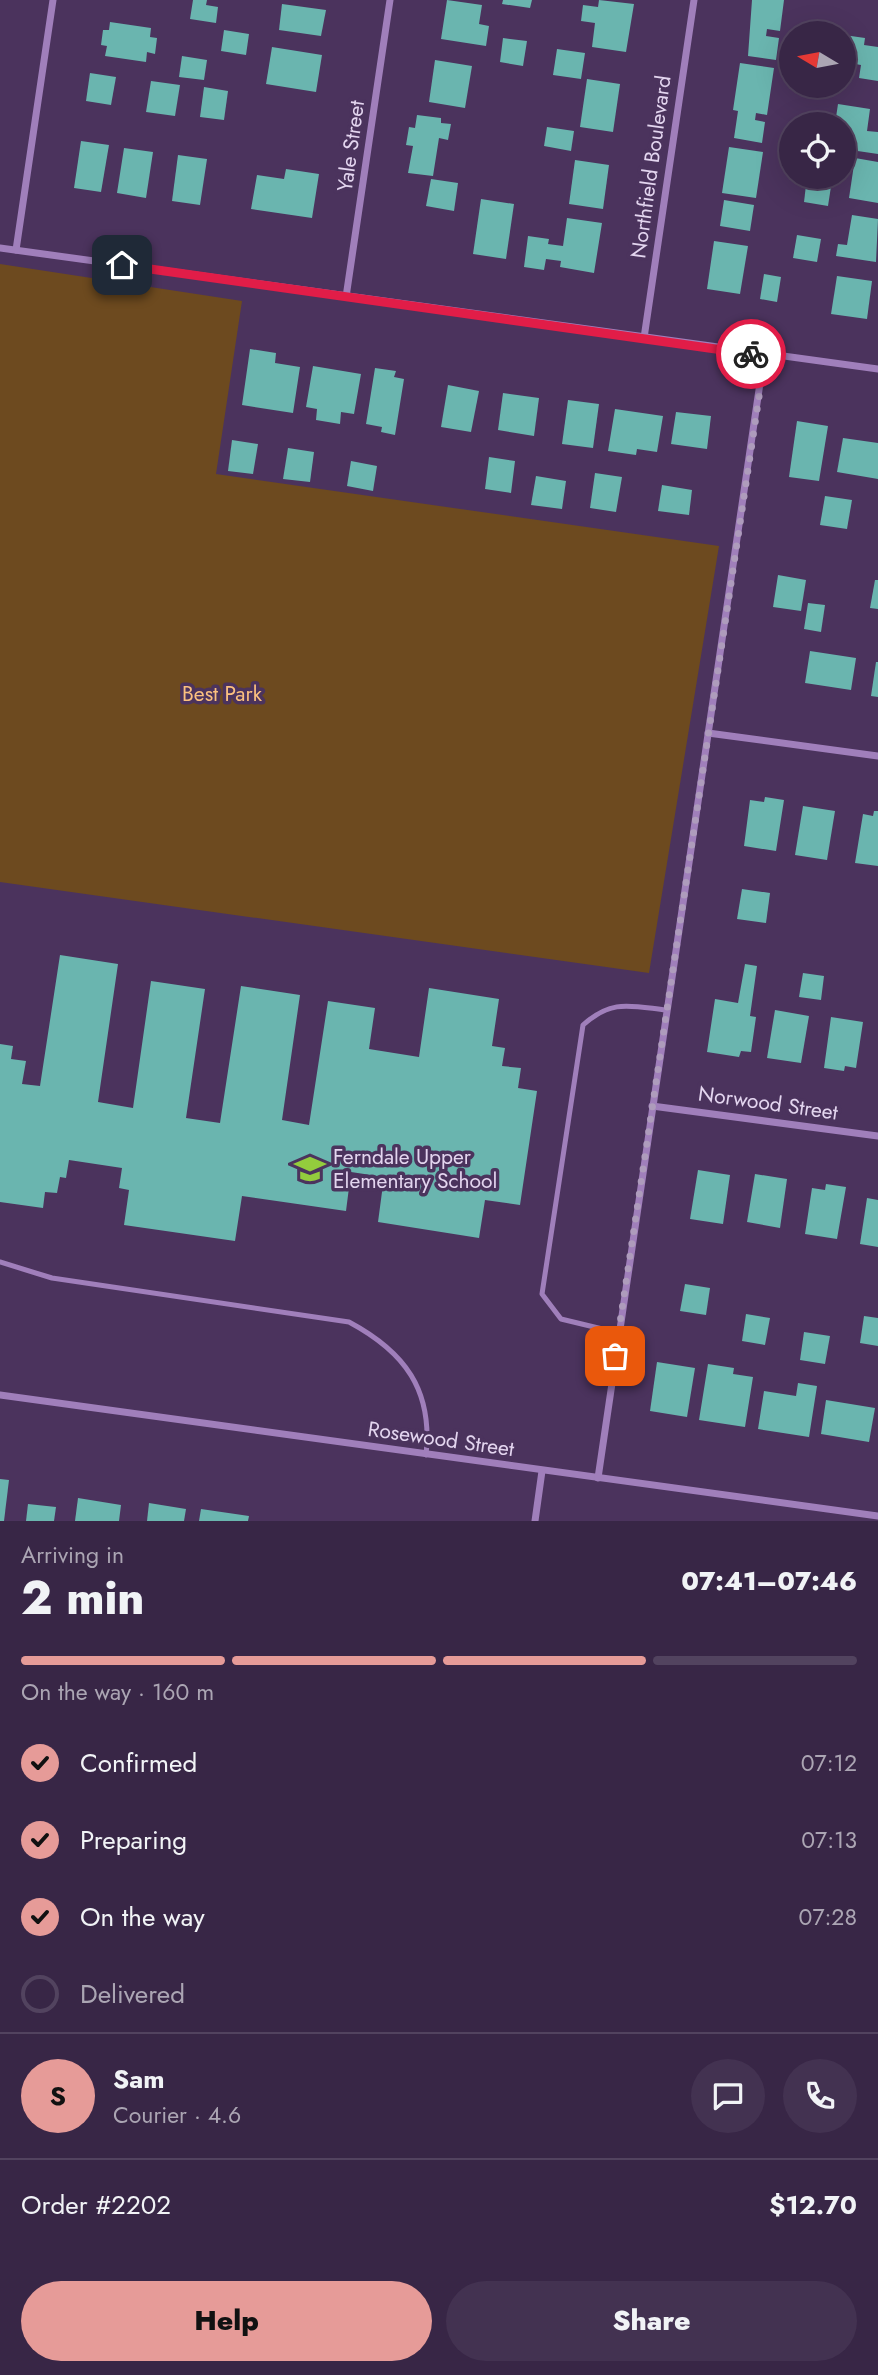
<!DOCTYPE html>
<meta charset="utf-8">
<style>
body{margin:0;font-family:Jost,sans-serif;background:#433251;color:#f1f3f6;height:100vh;display:flex;flex-direction:column;font-size:26px;white-space:nowrap}
*{box-sizing:border-box;margin:0}
p{font-size:23px;color:#aba5b3}
.icon{flex:none;width:38px;height:38px;fill:none;stroke:currentColor;stroke-width:2;stroke-linecap:round;stroke-linejoin:round}
.map{position:relative;height:1521px;overflow:hidden}
.details{display:flex;flex-direction:column;background:#382646;flex:1}
.details>*{flex:none}
.needle{width:46px;rotate:280deg}
.controls{position:absolute;left:779px;top:21px;display:grid;gap:14px}
.controls a{display:grid;place-items:center;width:77px;height:77px;border-radius:50%;background:#382646;box-shadow:0 7px 28px #0002,0 0 0 2px #52435f;font-size:35px}
.pin{position:absolute;display:grid;place-items:center;width:60px;height:60px;color:#fff;margin:-30px;border-radius:14px;box-shadow:0 4px 10px #0006}
.courier{position:absolute;display:grid;place-items:center;width:70px;height:70px;margin:-35px;border:5px solid #e11d48;border-radius:50%;background:#fff;color:#222;box-shadow:0 2px 9px #0007}
.headline em{font-style:normal;font-weight:800}
.headline div{display:flex;flex-direction:column-reverse}
.headline{display:flex;align-items:center;justify-content:space-between;height:119px;padding:0 21px}
h1{font-size:46px;font-weight:800;line-height:52px}
.bar{display:grid;grid-template-columns:repeat(4,1fr);gap:10px 7px;align-content:center;height:84px;padding:0 21px}
.bar i{height:9px;border-radius:5px;background:#52435f}
.bar .selected{background:#e69b98}
.bar p{grid-column:span 4}
.line{display:flex;align-items:center;gap:18px;padding:0 21px;border-top:2px solid #52435f}
.line div{flex:1}
.round{display:grid;place-items:center;flex:none;width:74px;height:74px;border-radius:37px;background:#433251}
ol{padding:0 21px;list-style:none}
li{display:flex;align-items:center;gap:21px;height:77px}
li p{margin-inline-start:auto}
li .icon{padding:7px;border-radius:50%;background:#e69b98;color:#111;stroke-width:4}
li:last-child{color:#aba5b3}
li i{width:38px;height:38px;border:4px solid #52435f;border-radius:50%}
.primary-button{display:flex;gap:14px;margin-top:auto;padding:14px 21px}
.primary-button a{flex:1;height:80px;border-radius:42px;background:#e69b98;color:#111;font-size:28px;font-weight:800;line-height:80px;text-align:center}
.primary-button a+a{background:#433251;color:#f1f3f6}
.map>svg:first-child{display:block}
</style>
<div class="map">
<svg width="878" height="1521" viewBox="0 0 878 1521">
<rect width="100%" height="100%" fill="#4b335d"/>
<!-- green -->
<path fill="#6d4a1f" d="M0,264l242,37 -26,173 503,72 -70,427 -649,-91z"/>
<!-- building -->
<g fill="#6ab5af">
<path d="M193,0h14l-1,5 12,2 -2,16 -26,-4z"/>
<path d="M447,0l35,5 -3,19 10,2 -3,20 -45,-7z"/>
<path d="M503,0h29l-2,8 -28,-4z"/>
<path d="M599,0l35,4 -8,48 -34,-5 3,-24 -14,-2 2,-16 15,2z"/>
<path d="M752,0h32l-4,31 -13,-2 -1,7 13,2 -3,22 -28,-4z"/>
<path d="M282,4l44,6 -5,26 -42,-6z"/>
<path d="M110,22l41,6 -1,9 7,1 -2,16 -8,-2 -1,10 -41,-6 2,-10 -6,-1 2,-15h6z"/>
<path d="M224,30l25,4 -3,21 -25,-4z"/>
<path d="M844,35l21,3 -1,7 14,2v34l-19,-3 2,-13 -17,-3z"/>
<path d="M503,38l24,3 -4,25 -23,-4z"/>
<path d="M272,47l50,8 -6,37 -50,-8z"/>
<path d="M557,49l28,4 -4,26 -28,-4z"/>
<path d="M182,56l25,4 -3,20 -25,-3z"/>
<path d="M435,60l37,6 -7,42 -36,-6z"/>
<path d="M740,63l34,5 -7,47 -11,-2 -1,7 10,2 -3,21 -28,-5 4,-27 -5,-1z"/>
<path d="M90,73l26,4 -5,28 -25,-4z"/>
<path d="M587,79l33,5 -7,48 -33,-5z"/>
<path d="M151,81l29,4 -5,31 -29,-4z"/>
<path d="M204,87l24,4 -4,29 -24,-3z"/>
<path d="M838,104l32,5 -3,22 11,1v22l-34,-5v-25h-9z"/>
<path d="M417,115l24,3v5l10,1 -3,16 -9,-2 -6,38 -25,-3 5,-27 -7,-1 3,-18 6,1z"/>
<path d="M547,127l27,4 -3,20 -27,-5z"/>
<path d="M81,141l28,4 -8,47 -27,-4z"/>
<path d="M729,147l34,5 -7,46 -34,-5z"/>
<path d="M124,148l29,4 -7,46 -29,-5z"/>
<path d="M178,155l29,4 -7,46 -28,-4z"/>
<path d="M855,158l23,4v41l-29,-5z"/>
<path d="M575,160l34,5 -6,44 -34,-5z"/>
<path d="M286,169l33,5 -7,44 -61,-9 6,-34 27,4z"/>
<path d="M807,177l25,3 -4,26 -24,-4z"/>
<path d="M431,179l27,4 -4,28 -28,-5z"/>
<path d="M481,199l33,5 -8,55 -33,-5z"/>
<path d="M724,200l30,5 -4,26 -30,-5z"/>
<path d="M852,215l26,4 -2,43 -40,-6 2,-12 9,1z"/>
<path d="M567,218l35,5 -8,50 -34,-6 1,-6 -15,-2 -2,11 -20,-3 4,-31 21,3 -1,5 15,2z"/>
<path d="M797,235l24,4 -4,23 -24,-4z"/>
<path d="M714,241l34,5 -8,48 -33,-5z"/>
<path d="M764,274l17,3 -4,25 -17,-3z"/>
<path d="M837,276l35,5 -5,38 -36,-5z"/>
<path d="M250,349l26,4 -1,10 25,4 -7,46 -51,-8z"/>
<path d="M313,366l48,8 -7,40 -13,-2 -1,12 -24,-4 1,-11 -11,-2z"/>
<path d="M375,368l21,3 -2,6 10,2 -9,56 -14,-3 1,-5 -16,-3z"/>
<path d="M448,385l31,6 -8,41 -30,-5z"/>
<path d="M503,393l36,5 -5,38 -36,-6z"/>
<path d="M568,400l31,4 -6,44 -31,-4z"/>
<path d="M615,409l48,7 -6,36 -20,-3 -1,6 -28,-4z"/>
<path d="M676,412l35,4 -4,33 -36,-5z"/>
<path d="M797,421l31,5 -9,55 -30,-4z"/>
<path d="M843,438l35,5v36l-41,-7z"/>
<path d="M232,440l26,4 -5,30 -25,-3z"/>
<path d="M288,448l26,4 -4,30 -27,-3z"/>
<path d="M489,457l26,4 -4,32 -26,-4z"/>
<path d="M351,461l26,5 -4,25 -26,-5z"/>
<path d="M595,473l27,4 -6,35 -26,-4z"/>
<path d="M536,476l30,5 -4,28 -31,-4z"/>
<path d="M662,485l30,5 -3,25 -31,-4z"/>
<path d="M825,496l27,4 -5,29 -27,-4z"/>
<path d="M778,575l28,5 -5,31 -28,-4z"/>
<path d="M875,580h3v29l-8,-1z"/>
<path d="M808,603l17,2 -4,27 -17,-3z"/>
<path d="M810,651l46,7 -5,32 -46,-7z"/>
<path d="M876,662h2v35l-7,-1z"/>
<path d="M765,797l19,3 -8,51 -32,-5 6,-46 14,2z"/>
<path d="M803,806l32,5 -8,49 -32,-5z"/>
<path d="M874,811h4v55l-23,-3 8,-49 10,2z"/>
<path d="M742,889l28,4 -4,30 -29,-4z"/>
<path d="M60,955l58,9 -20,138 35,6 18,-127 54,8 -19,129 34,5 21,-137 59,9 -18,125 27,5 19,-124 47,7 -6,41 50,8 10,-69 70,11 -7,47 13,2 -3,18 19,2 -3,20 19,3 -17,114 -35,-5 -6,38 -101,-16 6,-45 -33,-5 -5,39 -104,-15 -7,45 -111,-16 5,-35 -10,-2 3,-20 -53,-8 -3,18 -6,-1 -3,16 -12,-1 -2,16 -43,-6v-158l13,2 -2,13 15,2 -4,23 18,2z"/>
<path d="M745,964l12,2 -7,50 6,1 -5,35 -10,-1 -2,6 -32,-5 8,-53 23,4z"/>
<path d="M803,973l21,3 -3,24 -22,-3z"/>
<path d="M775,1010l34,6 -8,47 -34,-5z"/>
<path d="M831,1017l32,5 -7,46 -11,-2 -1,5 -20,-3z"/>
<path d="M698,1170l32,5 -7,49 -33,-5z"/>
<path d="M755,1174l32,5 -7,49 -33,-6z"/>
<path d="M826,1184l20,3 -9,52 -32,-5 7,-46 13,2z"/>
<path d="M867,1198l11,2v47l-18,-3z"/>
<path d="M685,1284l25,4 -4,27 -26,-4z"/>
<path d="M746,1314l24,4 -5,27 -23,-4z"/>
<path d="M864,1316l14,2v28l-18,-3z"/>
<path d="M804,1332l26,4 -5,28 -25,-4z"/>
<path d="M657,1362l38,6 -8,49 -37,-6z"/>
<path d="M708,1364l26,4 -1,6 20,3 -8,50 -46,-7z"/>
<path d="M798,1383l19,3 -8,51 -51,-8 6,-38 32,5z"/>
<path d="M826,1400l49,8 -6,34 -48,-8z"/>
<path d="M0,1479l9,1 -5,41h-4z"/>
<path d="M78,1498l43,7 -2,16h-44z"/>
<path d="M149,1503l37,6 -2,12h-37z"/>
<path d="M28,1504l28,3 -2,14h-28z"/>
<path d="M201,1509l48,7 -1,5h-49z"/>
</g>
<g fill="none" stroke-linecap="round" stroke-linejoin="round">
<!-- service -->
<g stroke="#a07fbb" stroke-width="5">
<path d="M0,1262l52,16 297,44c56,30 84,68 77,133"/>
<path d="M619,1333l-58,-14 -19,-25 41,-269c29,-26 47,-19 83,-15"/>
</g>
<!-- minor -->
<g stroke="#a07fbb" stroke-width="7">
<path d="M0,248l878,121"/>
<path d="M16,250l37,-250"/>
<path d="M346,297l44,-297"/>
<path d="M644,338l50,-338"/>
<path d="M708,733l170,23"/>
<path d="M652,1106l226,30"/>
<path d="M0,1395l878,121"/>
<path d="M598,1478l166,-1122"/>
<path d="M535,1521l7,-50"/>
</g>
</g>
<g fill="none" stroke-linecap="round" stroke-linejoin="round">
<!-- done -->
<path stroke="#ae9cbc" stroke-width="7" stroke-dasharray="0 12.6" d="M615,1356l145,-966 4,-34 -13,-2"/>
<!-- route -->
<path stroke="#e11d48" stroke-width="9" d="M122,265l629,89"/>
</g>
<!-- icons -->
<defs>
<symbol id="school-bare" viewBox="-9 -9 18 18"><path d="M0-5L7-2L0 1L-7-2ZM-4 1L0 2.5L4 1V4Q0 6-4 4Z" fill="#93cc3d" stroke="#4b335d" stroke-width="2.5" paint-order="stroke"/></symbol>
</defs>
<g fill-rule="evenodd">
<use href="#school-bare" x="288" y="1147" width="44" height="44"/>
</g>
<g text-anchor="middle" dominant-baseline="central" stroke-width="7" stroke-linejoin="round" paint-order="stroke">
<!-- street labels -->
<g font-size="21" fill="#e3d5ef" stroke="#4b335d">
<text transform="translate(351 146) rotate(-82)">Yale Street</text>
<text transform="translate(651 167) rotate(-82)">Northfield Boulevard</text>
<text transform="translate(768 1103) rotate(8)">Norwood Street</text>
<text transform="translate(441 1439) rotate(8)">Rosewood Street</text>
</g>
<!-- park labels -->
<g font-size="21" fill="#fbc07f" stroke="#4b335d">
<text x="222" y="694">Best Park</text>
</g>
<!-- poi labels -->
<g font-size="21" fill="#e3d5ef" stroke="#4b335d" text-anchor="start">
<text x="333" y="1157">Ferndale Upper<tspan x="333" dy="24">Elementary School</tspan></text>
</g>
</g>
</svg>
<div class="controls">
<a><svg class="needle" viewBox="-14 -14 28 28"><path d="M0-13l5 13h-10z" fill="#e53935"/><path d="M0 13l5-13h-10z" fill="#aba5b3"/></svg></a>
<a><svg class="icon" aria-label="locate" viewBox="0 0 24 24"><circle cx="12" cy="12" r="6"/><path d="M12 2v4M12 18v4M2 12h4M18 12h4"/></svg></a>
</div>
<div class="pin" style="left:615px;top:1356px;background:#ea580c"><svg class="icon" aria-label="bag" viewBox="0 0 24 24"><path d="M5 8h14l-1 12H6zM9 8a3 3 0 0 1 6 0"/></svg></div>
<div class="pin" style="left:122px;top:265px;background:#1f2937"><svg class="icon" aria-label="home" viewBox="0 0 24 24"><path d="M3 11l9-7 9 7M6 9v11h12V9"/></svg></div>
<div class="courier" style="left:751px;top:354px"><svg class="icon" aria-label="bike" viewBox="0 0 24 24"><circle cx="6" cy="16" r="4"/><circle cx="18" cy="16" r="4"/><path d="M6 16l4-8h5l3 8M10 8l3 8H6M13 5h3"/></svg></div>
</div>
<section class="details">
<div class="headline"><div><h1>2 min</h1><p>Arriving in</p></div><em>07:41–07:46</em></div>
<div class="bar"><i class="selected"></i><i class="selected"></i><i class="selected"></i><i></i><p>On the way · 160 m</p></div>
<ol>
<li><svg class="icon" aria-label="check" viewBox="0 0 24 24"><path d="M5 12l5 5 9-10"/></svg>Confirmed<p>07:12</p></li>
<li><svg class="icon" aria-label="check" viewBox="0 0 24 24"><path d="M5 12l5 5 9-10"/></svg>Preparing<p>07:13</p></li>
<li><svg class="icon" aria-label="check" viewBox="0 0 24 24"><path d="M5 12l5 5 9-10"/></svg>On the way<p>07:28</p></li>
<li><i></i>Delivered</li>
</ol>
<div class="line" style="height:126px"><b class="round" style="background:#e69b98;color:#111">S</b><div><b>Sam</b><p>Courier · 4.6</p></div><a class="round"><svg class="icon" aria-label="chat" viewBox="0 0 24 24"><path d="M4 5h16v11H9l-5 4z"/></svg></a><a class="round"><svg class="icon" aria-label="phone" viewBox="0 0 24 24"><path d="M5 4h4l2 5-3 2q2 4 5 5l2-3 5 2v4C11 20 4 13 5 4z"/></svg></a></div>
<div class="line" style="height:91px"><div>Order #2202</div><b>$12.70</b></div>
<div class="primary-button"><a>Help</a><a>Share</a></div>
</section>
